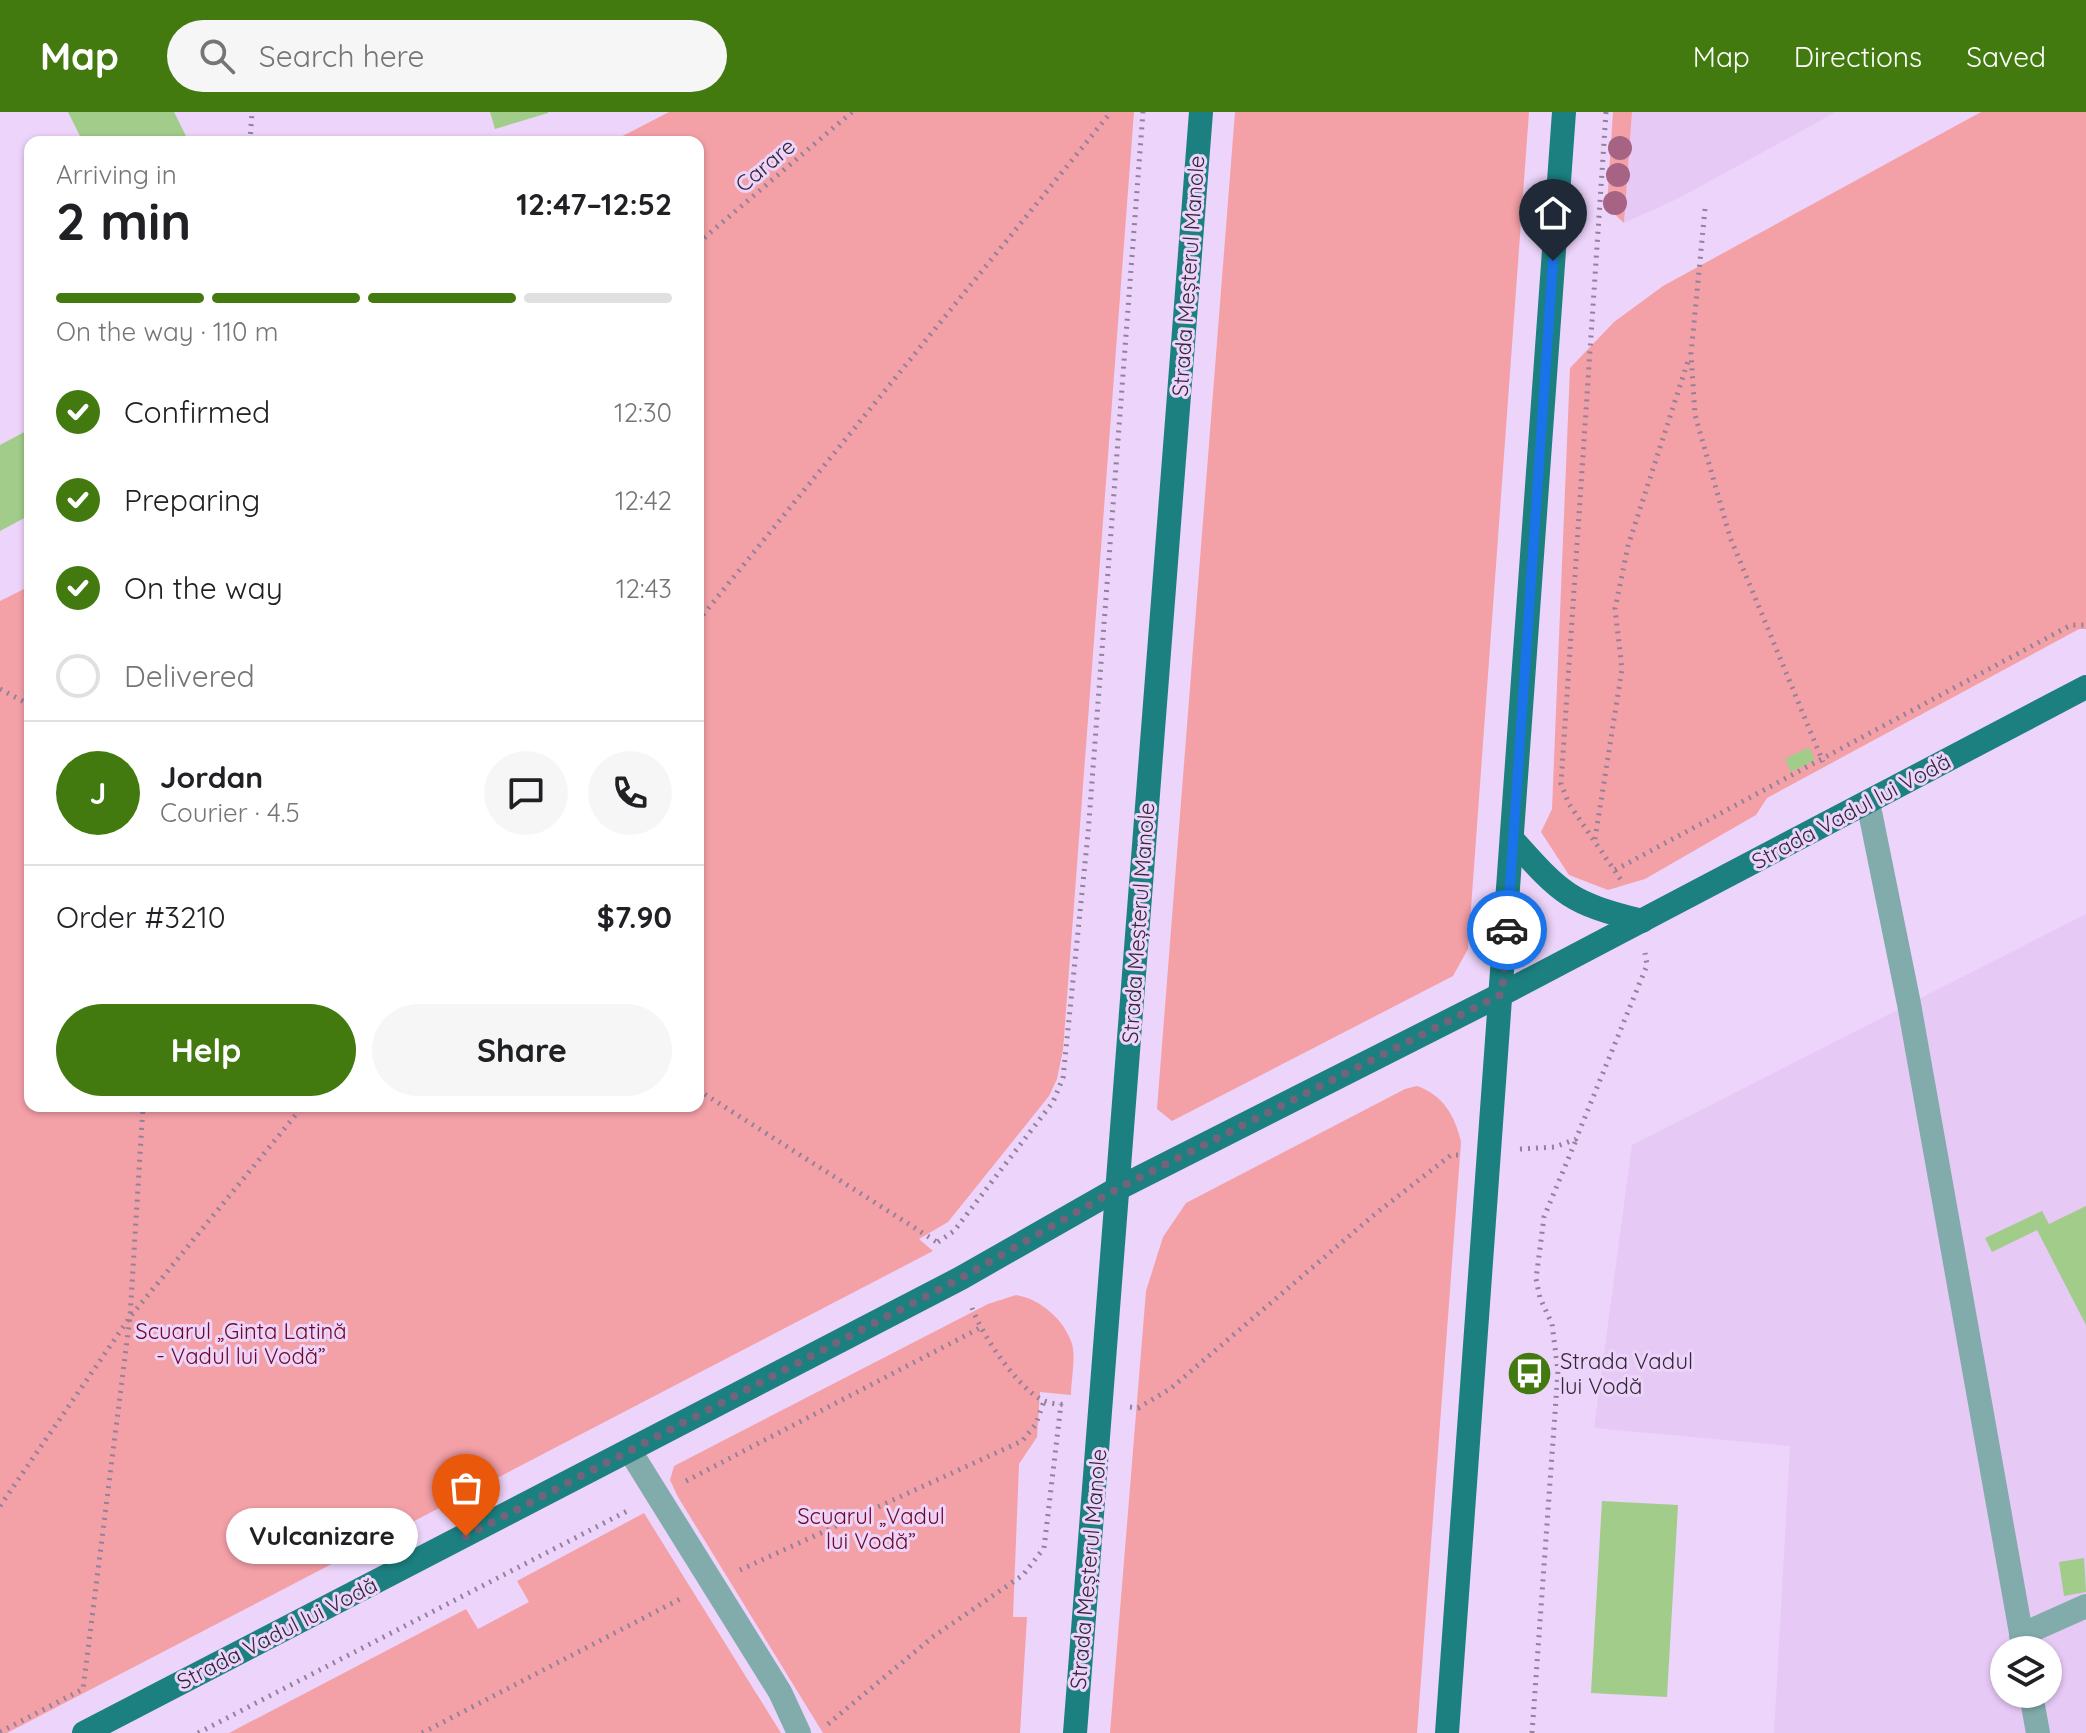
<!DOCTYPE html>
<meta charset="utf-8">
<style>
body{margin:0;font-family:Quicksand,sans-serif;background:#f6f6f6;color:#202124;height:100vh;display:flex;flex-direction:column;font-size:30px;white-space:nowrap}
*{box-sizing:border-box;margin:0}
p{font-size:26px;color:#757577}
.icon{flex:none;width:44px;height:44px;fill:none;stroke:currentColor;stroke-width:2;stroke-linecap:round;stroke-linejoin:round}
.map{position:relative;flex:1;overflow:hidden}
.sheet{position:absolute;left:24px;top:24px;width:680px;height:976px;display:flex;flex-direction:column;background:#fff;border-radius:16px;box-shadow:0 2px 6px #0004}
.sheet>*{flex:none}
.tools{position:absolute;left:1990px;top:1524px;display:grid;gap:16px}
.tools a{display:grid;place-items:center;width:72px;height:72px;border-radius:50%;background:#fff;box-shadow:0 2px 6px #0004;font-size:40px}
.pin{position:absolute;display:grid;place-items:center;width:68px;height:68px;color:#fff;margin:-82px -34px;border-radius:50% 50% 50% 0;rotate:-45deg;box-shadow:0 0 8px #0007}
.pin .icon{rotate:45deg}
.courier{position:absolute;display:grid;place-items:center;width:80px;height:80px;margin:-40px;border:6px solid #1a73e8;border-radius:50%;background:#fff;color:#222;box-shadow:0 2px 10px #0007}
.bubble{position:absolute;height:56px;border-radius:28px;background:#fff;box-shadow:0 2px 6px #0004;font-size:26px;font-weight:700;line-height:56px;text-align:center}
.headline em{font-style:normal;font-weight:700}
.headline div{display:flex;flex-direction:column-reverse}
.headline{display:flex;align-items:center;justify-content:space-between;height:136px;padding:0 32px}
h1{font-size:52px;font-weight:700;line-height:60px}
.bar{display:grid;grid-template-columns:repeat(4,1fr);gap:12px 8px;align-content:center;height:96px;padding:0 32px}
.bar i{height:10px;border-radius:6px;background:#e0e0e0}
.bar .active{background:#427a0f}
.bar p{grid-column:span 4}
.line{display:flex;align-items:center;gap:20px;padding:0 32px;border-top:2px solid #e0e0e0}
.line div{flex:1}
.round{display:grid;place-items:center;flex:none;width:84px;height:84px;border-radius:42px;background:#f6f6f6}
ol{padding:0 32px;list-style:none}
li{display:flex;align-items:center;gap:24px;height:88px}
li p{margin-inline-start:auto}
li .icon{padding:8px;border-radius:50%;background:#427a0f;color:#fff;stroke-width:4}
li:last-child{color:#757577}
li i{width:44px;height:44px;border:4px solid #e0e0e0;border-radius:50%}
.primary-button{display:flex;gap:16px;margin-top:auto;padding:16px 32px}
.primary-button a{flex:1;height:92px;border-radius:48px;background:#427a0f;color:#fff;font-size:32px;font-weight:700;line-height:92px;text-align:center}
.primary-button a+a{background:#f6f6f6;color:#202124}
header{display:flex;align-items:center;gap:48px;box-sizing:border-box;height:112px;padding:0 40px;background:#427a0f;color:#fff}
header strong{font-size:38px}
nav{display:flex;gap:44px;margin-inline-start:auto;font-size:28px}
.search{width:560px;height:72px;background:#f6f6f6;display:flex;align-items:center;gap:20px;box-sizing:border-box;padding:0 28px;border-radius:44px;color:#757577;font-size:30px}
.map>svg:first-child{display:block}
</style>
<header>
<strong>Map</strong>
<div class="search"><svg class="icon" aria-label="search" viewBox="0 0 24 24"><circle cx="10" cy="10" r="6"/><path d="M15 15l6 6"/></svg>Search here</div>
<nav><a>Map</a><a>Directions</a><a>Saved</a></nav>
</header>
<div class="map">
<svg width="2086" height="1621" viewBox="0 0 2086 1621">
<rect width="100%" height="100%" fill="#edd4fa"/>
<!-- built -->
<g fill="#e7c9f6" fill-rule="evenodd">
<path d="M1632,0h204l-159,87 -53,24z"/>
<path d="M2086,802v819h-312l16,-287 -196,-18 38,-283zM2004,1538h44v44h-44z"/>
</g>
<!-- green -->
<g fill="#f4a0a7">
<path d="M669,0h465l-71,938 -6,29 -8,17 -101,126 -29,17 14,12 -926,482h-7v-1132l30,-15v520h668v-964h-87z"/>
<path d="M1235,0h294l-61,837 -15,27 -281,145 -15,-12z"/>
<path d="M1613,0h19l-8,111 -17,-16z"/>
<path d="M1981,0h105v517h-7l-312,169 -11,17 -111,64 -37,11 -39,-15 -28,-43 11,-23 18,-441 44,-46 49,-36z"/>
<path d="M1417,974c26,9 38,30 44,56l-44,591h-307l36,-442 17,-54 23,-34 219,-114z"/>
<path d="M1016,1183c24,4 48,24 56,49 4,14 -1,36 -1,51l-31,-3 -3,45 -18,27 -6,153h14l-7,116h-197l-145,-236 -8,-17 4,-14 314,-162z"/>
<path d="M644,1401l137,220h-552l237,-124 12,20 51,-27 -12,-21z"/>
</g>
<!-- building -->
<g fill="#a1cc89">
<path d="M68,0h106l15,30h-106z"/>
<path d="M490,0h58v1l-53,16z"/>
<path d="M30,317v86l-30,16v-86z"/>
<path d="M1809,635l6,13 -24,12 -6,-13z"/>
<path d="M2086,1094v119l-49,-95 -45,22 -7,-14 57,-27 7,13z"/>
<path d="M1602,1389l76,4 -11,192 -76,-4z"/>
<path d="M2084,1446l2,34 -22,4 -5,-34z"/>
</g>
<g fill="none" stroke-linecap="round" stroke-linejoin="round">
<!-- path -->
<g stroke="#93819c" stroke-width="5" stroke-dasharray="2 6" stroke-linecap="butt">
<path d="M1606,0l-45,672 8,20 52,76"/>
<path d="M250,30l2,-30"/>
<path d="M1705,97l-14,145 4,61 35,122 93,225"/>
<path d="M698,131l154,-131"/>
<path d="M698,509l413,-509"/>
<path d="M0,577l30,16"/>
<path d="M1595,727l27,-170 -7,-60 13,-63 61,-188"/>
<path d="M1615,758l456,-245h15"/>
<path d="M698,978l242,154"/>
<path d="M1520,1037l35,-2 21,-8 71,-174 -2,-12"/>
<path d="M938,1130l16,-11 99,-129 10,-24 25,-244 55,-722"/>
<path d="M972,1196c10,27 45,79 70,92 8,4 18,4 26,5"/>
<path d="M1130,1295l8,1 32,-19 205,-175 76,-59h7"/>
<path d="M686,1369l294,-153"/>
<path d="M0,1394l130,-189 173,-211"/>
<path d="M740,1458l282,-129 14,-17 8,-23"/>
<path d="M828,1612l106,-88 89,-61 21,-27 17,-144"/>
<path d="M0,1620l83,-43 47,-372 13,-211"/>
<path d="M198,1621l433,-224"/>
<path d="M422,1621l262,-136"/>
<path d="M1532,1621l26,-362 -6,-47 -12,-26 -4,-19 8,-62 32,-77"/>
</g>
<!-- minor -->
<g stroke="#82acab" stroke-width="24">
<path d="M1868,690l41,202 115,646"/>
<path d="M630,1339l150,241 19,41"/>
<path d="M2021,1523l65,-29"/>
<path d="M2031,1582l7,39"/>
</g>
<!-- major -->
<g stroke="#1c8080" stroke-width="24">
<path d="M1513,728c49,55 57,63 129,81"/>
<path d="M84,1621l877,-455 156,-89 385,-195 584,-307"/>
<path d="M1075,1621l126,-1621"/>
<path d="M1447,1621l117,-1621"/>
</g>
</g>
<!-- trees -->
<g fill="#a76384">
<circle cx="1620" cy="36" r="12"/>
<circle cx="1618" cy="63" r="12"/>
<circle cx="1615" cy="91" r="12"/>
</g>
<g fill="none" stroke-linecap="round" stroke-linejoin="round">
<!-- done -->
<path stroke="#73647b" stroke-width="8" stroke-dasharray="0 14.4" d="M466,1424l495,-258 156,-89 385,-195 5,-64"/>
<!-- route -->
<path stroke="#1a73e8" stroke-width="10" d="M1507,818l46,-669"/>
</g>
<!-- icons -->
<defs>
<symbol id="bus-disc" viewBox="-11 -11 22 22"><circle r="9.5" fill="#427a0f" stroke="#edd4fa"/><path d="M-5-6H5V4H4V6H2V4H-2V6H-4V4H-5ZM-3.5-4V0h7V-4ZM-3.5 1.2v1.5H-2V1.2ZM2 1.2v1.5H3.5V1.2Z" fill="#fff"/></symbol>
</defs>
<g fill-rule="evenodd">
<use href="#bus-disc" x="1504" y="1236" width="51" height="51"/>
</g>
<g text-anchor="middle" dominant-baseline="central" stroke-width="6" stroke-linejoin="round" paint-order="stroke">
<!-- street labels -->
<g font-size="22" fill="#322837" stroke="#edd4fa">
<text transform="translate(765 53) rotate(-40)">Carare</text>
<text transform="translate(1188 164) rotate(-86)">Strada Meșterul Manole</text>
<text transform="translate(1851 699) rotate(-28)">Strada Vadul lui Vodă</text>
<text transform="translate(1138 811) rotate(-86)">Strada Meșterul Manole</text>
<text transform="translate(1088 1457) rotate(-85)">Strada Meșterul Manole</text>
<text transform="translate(277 1521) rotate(-27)">Strada Vadul lui Vodă</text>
</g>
<!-- park labels -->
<g font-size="22" fill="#6e0723" stroke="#edd4fa">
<text x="241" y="1219">Scuarul „Ginta Latină<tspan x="241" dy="25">- Vadul lui Vodă”</tspan></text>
<text x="871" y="1404">Scuarul „Vadul<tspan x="871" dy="25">lui Vodă”</tspan></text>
</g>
<!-- poi labels -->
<g font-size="22" fill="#322837" stroke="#edd4fa" text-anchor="start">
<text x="1560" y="1249">Strada Vadul<tspan x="1560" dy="25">lui Vodă</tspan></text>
</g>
</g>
</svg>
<div class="tools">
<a><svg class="icon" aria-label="layers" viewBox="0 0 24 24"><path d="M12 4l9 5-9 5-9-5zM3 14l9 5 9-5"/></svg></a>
</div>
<div class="pin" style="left:466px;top:1424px;background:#ea580c"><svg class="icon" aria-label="bag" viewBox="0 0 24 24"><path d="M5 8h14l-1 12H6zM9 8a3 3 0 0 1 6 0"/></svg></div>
<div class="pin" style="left:1553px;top:149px;background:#1f2937"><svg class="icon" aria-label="home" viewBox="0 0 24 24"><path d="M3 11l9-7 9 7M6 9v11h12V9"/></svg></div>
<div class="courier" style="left:1507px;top:818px"><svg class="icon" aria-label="car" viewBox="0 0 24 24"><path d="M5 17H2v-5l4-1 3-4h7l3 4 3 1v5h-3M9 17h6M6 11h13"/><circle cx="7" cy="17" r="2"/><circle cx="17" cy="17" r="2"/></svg></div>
<div class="bubble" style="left:226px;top:1396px;width:192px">Vulcanizare</div>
<section class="sheet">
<div class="headline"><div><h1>2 min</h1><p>Arriving in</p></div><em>12:47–12:52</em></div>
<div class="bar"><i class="active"></i><i class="active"></i><i class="active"></i><i></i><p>On the way · 110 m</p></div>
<ol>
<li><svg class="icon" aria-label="check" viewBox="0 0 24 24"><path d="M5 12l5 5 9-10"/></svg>Confirmed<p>12:30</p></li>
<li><svg class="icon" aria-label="check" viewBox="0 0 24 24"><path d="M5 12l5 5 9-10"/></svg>Preparing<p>12:42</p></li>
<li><svg class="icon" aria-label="check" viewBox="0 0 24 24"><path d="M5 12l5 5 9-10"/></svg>On the way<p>12:43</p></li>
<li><i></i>Delivered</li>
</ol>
<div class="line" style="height:144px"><b class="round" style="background:#427a0f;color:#fff">J</b><div><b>Jordan</b><p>Courier · 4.5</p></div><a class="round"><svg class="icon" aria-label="chat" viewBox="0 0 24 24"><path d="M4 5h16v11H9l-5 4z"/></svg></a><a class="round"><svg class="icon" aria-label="phone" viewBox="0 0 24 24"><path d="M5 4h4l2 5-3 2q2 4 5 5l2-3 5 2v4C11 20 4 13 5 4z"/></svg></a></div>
<div class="line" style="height:104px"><div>Order #3210</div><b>$7.90</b></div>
<div class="primary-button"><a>Help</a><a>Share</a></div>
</section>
</div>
